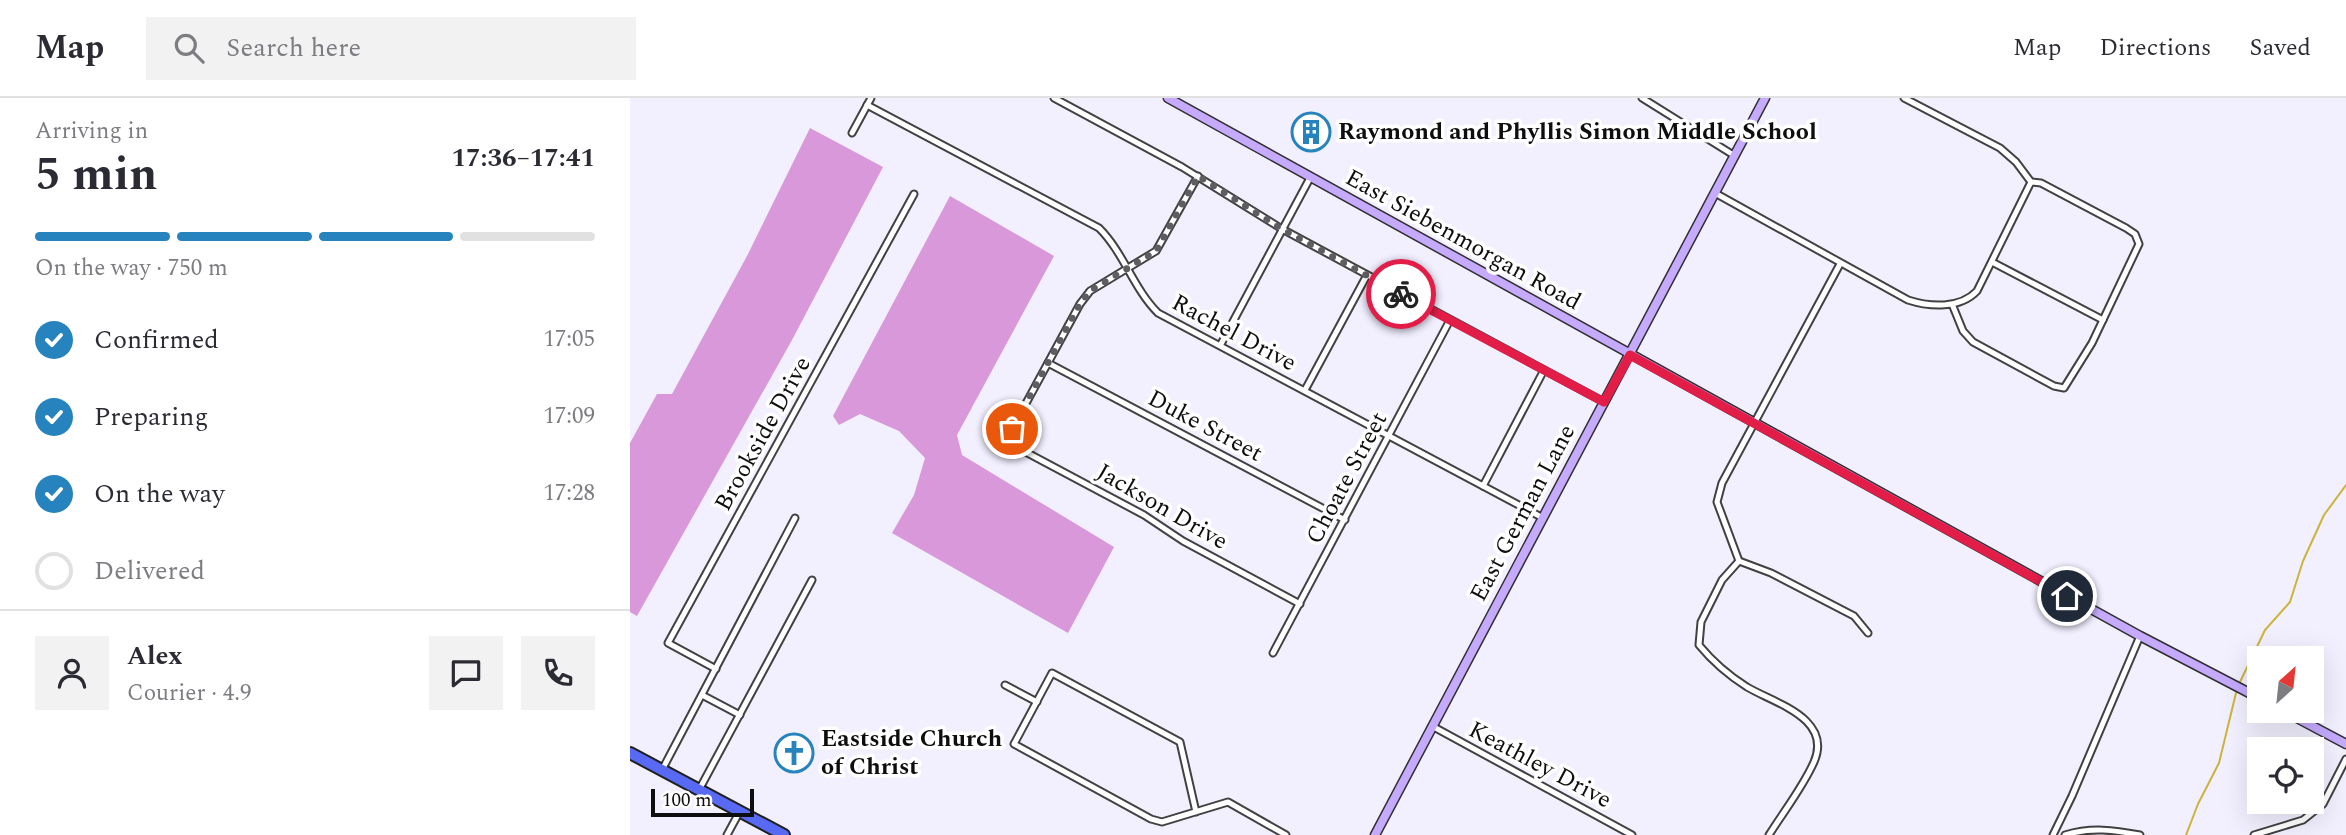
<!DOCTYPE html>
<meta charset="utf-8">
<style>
body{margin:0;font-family:Spectral,serif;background:#f2f2f3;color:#2b2b33;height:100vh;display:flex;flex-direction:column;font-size:26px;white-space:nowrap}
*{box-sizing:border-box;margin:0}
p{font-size:23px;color:#7c7c81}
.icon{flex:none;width:38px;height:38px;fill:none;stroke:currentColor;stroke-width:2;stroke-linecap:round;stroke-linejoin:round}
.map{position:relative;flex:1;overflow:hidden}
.sheet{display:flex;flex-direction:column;background:#fff;width:630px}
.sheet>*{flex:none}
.needle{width:46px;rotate:27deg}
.controls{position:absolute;left:1617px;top:548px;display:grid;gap:14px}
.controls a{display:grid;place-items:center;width:77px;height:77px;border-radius:0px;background:#fff;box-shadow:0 7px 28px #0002;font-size:35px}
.scale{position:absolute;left:21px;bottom:18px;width:103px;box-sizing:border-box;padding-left:7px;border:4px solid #0e0e0e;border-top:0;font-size:19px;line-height:24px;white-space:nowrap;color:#0e0e0e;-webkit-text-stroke:5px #fff;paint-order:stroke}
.pin{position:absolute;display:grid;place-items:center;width:60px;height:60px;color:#fff;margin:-30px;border:4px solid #fff;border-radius:50%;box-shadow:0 2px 7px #0007}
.courier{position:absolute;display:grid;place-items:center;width:70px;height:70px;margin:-35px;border:5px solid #e11d48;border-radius:50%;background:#fff;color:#222;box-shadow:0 2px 9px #0007}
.overview em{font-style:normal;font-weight:700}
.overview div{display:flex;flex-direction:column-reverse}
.overview{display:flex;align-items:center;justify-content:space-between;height:119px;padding:0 35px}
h1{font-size:46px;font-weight:700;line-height:52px}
.bar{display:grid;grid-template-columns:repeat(4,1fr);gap:10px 7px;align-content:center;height:84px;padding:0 35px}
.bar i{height:9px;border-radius:5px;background:#e1e1e2}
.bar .selected{background:#2783bd}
.bar p{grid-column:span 4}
.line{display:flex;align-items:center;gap:18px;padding:0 35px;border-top:2px solid #e1e1e2}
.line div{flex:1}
.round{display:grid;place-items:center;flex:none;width:74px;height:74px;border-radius:0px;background:#f2f2f3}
ol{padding:0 35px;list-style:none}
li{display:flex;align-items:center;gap:21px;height:77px}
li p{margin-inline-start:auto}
li .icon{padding:7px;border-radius:50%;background:#2783bd;color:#fff;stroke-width:4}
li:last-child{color:#7c7c81}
li i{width:38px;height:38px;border:4px solid #e1e1e2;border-radius:50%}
header{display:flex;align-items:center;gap:42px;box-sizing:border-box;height:98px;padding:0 35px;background:#fff;border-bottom:2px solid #e1e1e2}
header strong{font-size:33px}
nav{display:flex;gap:38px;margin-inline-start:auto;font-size:24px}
.search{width:490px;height:63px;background:#f2f2f3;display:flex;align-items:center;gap:18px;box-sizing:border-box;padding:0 24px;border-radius:0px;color:#7c7c81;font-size:26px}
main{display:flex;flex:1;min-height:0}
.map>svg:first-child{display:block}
</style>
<header>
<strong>Map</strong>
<div class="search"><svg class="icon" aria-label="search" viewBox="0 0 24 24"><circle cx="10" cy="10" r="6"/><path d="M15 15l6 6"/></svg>Search here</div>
<nav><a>Map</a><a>Directions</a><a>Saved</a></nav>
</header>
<main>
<section class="sheet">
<div class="overview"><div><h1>5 min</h1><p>Arriving in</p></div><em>17:36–17:41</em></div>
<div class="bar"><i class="selected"></i><i class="selected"></i><i class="selected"></i><i></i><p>On the way · 750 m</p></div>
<ol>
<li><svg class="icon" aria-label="check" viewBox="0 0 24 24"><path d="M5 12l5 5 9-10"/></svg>Confirmed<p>17:05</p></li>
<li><svg class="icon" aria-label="check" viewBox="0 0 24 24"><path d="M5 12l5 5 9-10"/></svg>Preparing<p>17:09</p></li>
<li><svg class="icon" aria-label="check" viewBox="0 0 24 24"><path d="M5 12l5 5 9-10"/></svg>On the way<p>17:28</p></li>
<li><i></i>Delivered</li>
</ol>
<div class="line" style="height:126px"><a class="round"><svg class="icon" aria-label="person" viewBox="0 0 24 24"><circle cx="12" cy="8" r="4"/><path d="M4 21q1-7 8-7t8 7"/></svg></a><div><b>Alex</b><p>Courier · 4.9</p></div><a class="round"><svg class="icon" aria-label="chat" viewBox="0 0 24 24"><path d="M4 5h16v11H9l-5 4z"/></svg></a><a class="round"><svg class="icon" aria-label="phone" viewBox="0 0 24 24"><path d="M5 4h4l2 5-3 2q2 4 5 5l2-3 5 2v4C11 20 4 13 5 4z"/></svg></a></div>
</section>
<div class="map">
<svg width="1716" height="737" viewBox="0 0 1716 737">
<rect width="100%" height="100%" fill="#f2efff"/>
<!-- forest -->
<g fill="#d898da">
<path d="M180,30l73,39 -91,173 -155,276 -7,-4v-169l27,-49h15l75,-138z"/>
<path d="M320,98l104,60 -97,179 5,20 152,92 -46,86 -176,-100 22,-38 11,-37 -26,-27 -39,-17 -21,11 -6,-9z"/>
</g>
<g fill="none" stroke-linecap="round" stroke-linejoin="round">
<!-- stream -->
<g stroke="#ccb43b" stroke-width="2">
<path d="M1610,584l25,-52 25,-28 13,-41 21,-46 22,-30"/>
<path d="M1556,737l12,-31 21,-41 17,-70"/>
</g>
<defs>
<g id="street">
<path d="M424,0l128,69 100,62 322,173"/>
<path d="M1012,0l93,58"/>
<path d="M1274,0l96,50 16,14 15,20"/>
<path d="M237,7l232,123c25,25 34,60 59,85l385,205"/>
<path d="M222,35l19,-35"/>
<path d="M568,78l-42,75 -66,40 -10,13 -68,125c0,9 1,14 8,20l124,66 39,26 117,63"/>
<path d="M1085,95l193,107c22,7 52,9 69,-9l54,-109 10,1 85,45 9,6 4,10 -47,99 -28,45 -10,-2 -81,-44 -10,-11 -11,-27"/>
<path d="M1362,164l111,58"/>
<path d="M591,246l89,-166"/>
<path d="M418,265l297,157"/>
<path d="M675,292l62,-115"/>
<path d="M853,388l61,-116"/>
<path d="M1109,463l-17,19 -21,42 -2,23c14,17 29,30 48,42 27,16 86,31 67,75 -11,25 -30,49 -45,73"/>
<path d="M1109,463l-22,-59 5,-19 118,-219"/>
<path d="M1109,463l32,12 83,43 14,17"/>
<path d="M643,555l177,-333"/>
<path d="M86,571l-48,-26 246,-449"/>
<path d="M375,587l32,17"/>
<path d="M72,597l38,20"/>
<path d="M802,628l200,109"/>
<path d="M32,672l133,-252"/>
<path d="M69,692l113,-210"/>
<path d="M566,714l-16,-70 -128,-69 -38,71 137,75 11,3 66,-20 58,33"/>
<path d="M97,737l13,-24"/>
<path d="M1423,737l19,-39 68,-160"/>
<path d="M1435,737c26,-8 49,-5 75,0"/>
<path d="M1624,737l49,-15 20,-16 23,-45"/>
</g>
<g id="secondary">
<path d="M538,0l972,538 119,62"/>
<path d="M1652,612l64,34"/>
<path d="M745,737l390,-737"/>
</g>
<path id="highway" d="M0,655l154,82"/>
</defs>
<!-- street casing -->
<use href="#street" stroke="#414141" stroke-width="9"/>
<!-- secondary casing -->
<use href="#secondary" stroke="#303030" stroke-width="11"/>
<!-- highway casing -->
<use href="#highway" stroke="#1f1f1f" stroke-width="14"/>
<!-- street -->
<use href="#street" stroke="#fff" stroke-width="5"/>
<!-- secondary -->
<use href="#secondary" stroke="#c5aafe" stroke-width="8"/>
<!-- highway -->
<use href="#highway" stroke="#5869f3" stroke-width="10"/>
</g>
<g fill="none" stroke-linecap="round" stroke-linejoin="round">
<!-- done -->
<path stroke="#5e5d62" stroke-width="7" stroke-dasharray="0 12.6" d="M382,331l68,-125 10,-13 66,-40 42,-75 84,53 119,65"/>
<!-- route -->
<path stroke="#e11d48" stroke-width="9" d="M771,196l203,108 26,-47 437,241"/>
</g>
<!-- icons -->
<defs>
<symbol id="building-ring" viewBox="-11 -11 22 22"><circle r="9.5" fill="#fff" stroke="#2783bd" stroke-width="1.5"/><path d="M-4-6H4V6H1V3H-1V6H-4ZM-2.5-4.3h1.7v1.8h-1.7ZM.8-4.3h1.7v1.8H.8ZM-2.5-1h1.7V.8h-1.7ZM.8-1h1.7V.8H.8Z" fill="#2783bd"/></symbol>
<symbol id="church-ring" viewBox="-11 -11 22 22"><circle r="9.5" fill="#fff" stroke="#2783bd" stroke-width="1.5"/><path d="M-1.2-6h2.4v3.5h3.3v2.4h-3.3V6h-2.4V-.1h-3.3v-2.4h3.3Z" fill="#2783bd"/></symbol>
</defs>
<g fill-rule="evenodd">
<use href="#building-ring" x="659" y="12" width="44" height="44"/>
<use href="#church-ring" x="142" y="633" width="44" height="44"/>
</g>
<g text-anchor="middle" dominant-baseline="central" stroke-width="7" stroke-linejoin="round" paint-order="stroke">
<!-- poi labels -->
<g font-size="24" font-weight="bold" fill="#0e0e0e" stroke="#fff" text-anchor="start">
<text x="708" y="34">Raymond and Phyllis Simon Middle School</text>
<text x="191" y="641">Eastside Church<tspan x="191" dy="28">of Christ</tspan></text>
</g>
<!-- street labels -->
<g font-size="24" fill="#0e0e0e" stroke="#fff">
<text transform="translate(833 142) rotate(29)">East Siebenmorgan Road</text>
<text transform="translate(604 235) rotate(28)">Rachel Drive</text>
<text transform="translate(575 328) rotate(28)">Duke Street</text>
<text transform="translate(133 336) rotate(-61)">Brookside Drive</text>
<text transform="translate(717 380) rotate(-62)">Choate Street</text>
<text transform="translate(532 409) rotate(30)">Jackson Drive</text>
<text transform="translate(893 415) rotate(-62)">East German Lane</text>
<text transform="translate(910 667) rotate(28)">Keathley Drive</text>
</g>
</g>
</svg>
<div class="controls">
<a><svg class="needle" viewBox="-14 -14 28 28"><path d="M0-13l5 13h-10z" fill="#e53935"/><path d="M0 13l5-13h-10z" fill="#7c7c81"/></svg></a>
<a><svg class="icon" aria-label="locate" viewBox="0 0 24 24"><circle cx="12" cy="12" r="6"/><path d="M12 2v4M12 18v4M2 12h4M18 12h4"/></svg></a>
</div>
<div class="scale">100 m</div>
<div class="pin" style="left:382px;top:331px;background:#ea580c"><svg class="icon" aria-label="bag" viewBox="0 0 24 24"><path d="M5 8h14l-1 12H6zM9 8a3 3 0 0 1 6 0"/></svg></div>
<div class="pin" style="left:1437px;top:498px;background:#1f2937"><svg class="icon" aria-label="home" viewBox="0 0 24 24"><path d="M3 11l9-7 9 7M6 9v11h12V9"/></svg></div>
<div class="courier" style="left:771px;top:196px"><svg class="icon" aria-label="bike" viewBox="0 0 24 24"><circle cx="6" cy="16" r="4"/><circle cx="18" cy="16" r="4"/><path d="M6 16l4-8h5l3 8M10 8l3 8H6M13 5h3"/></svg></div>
</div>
</main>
